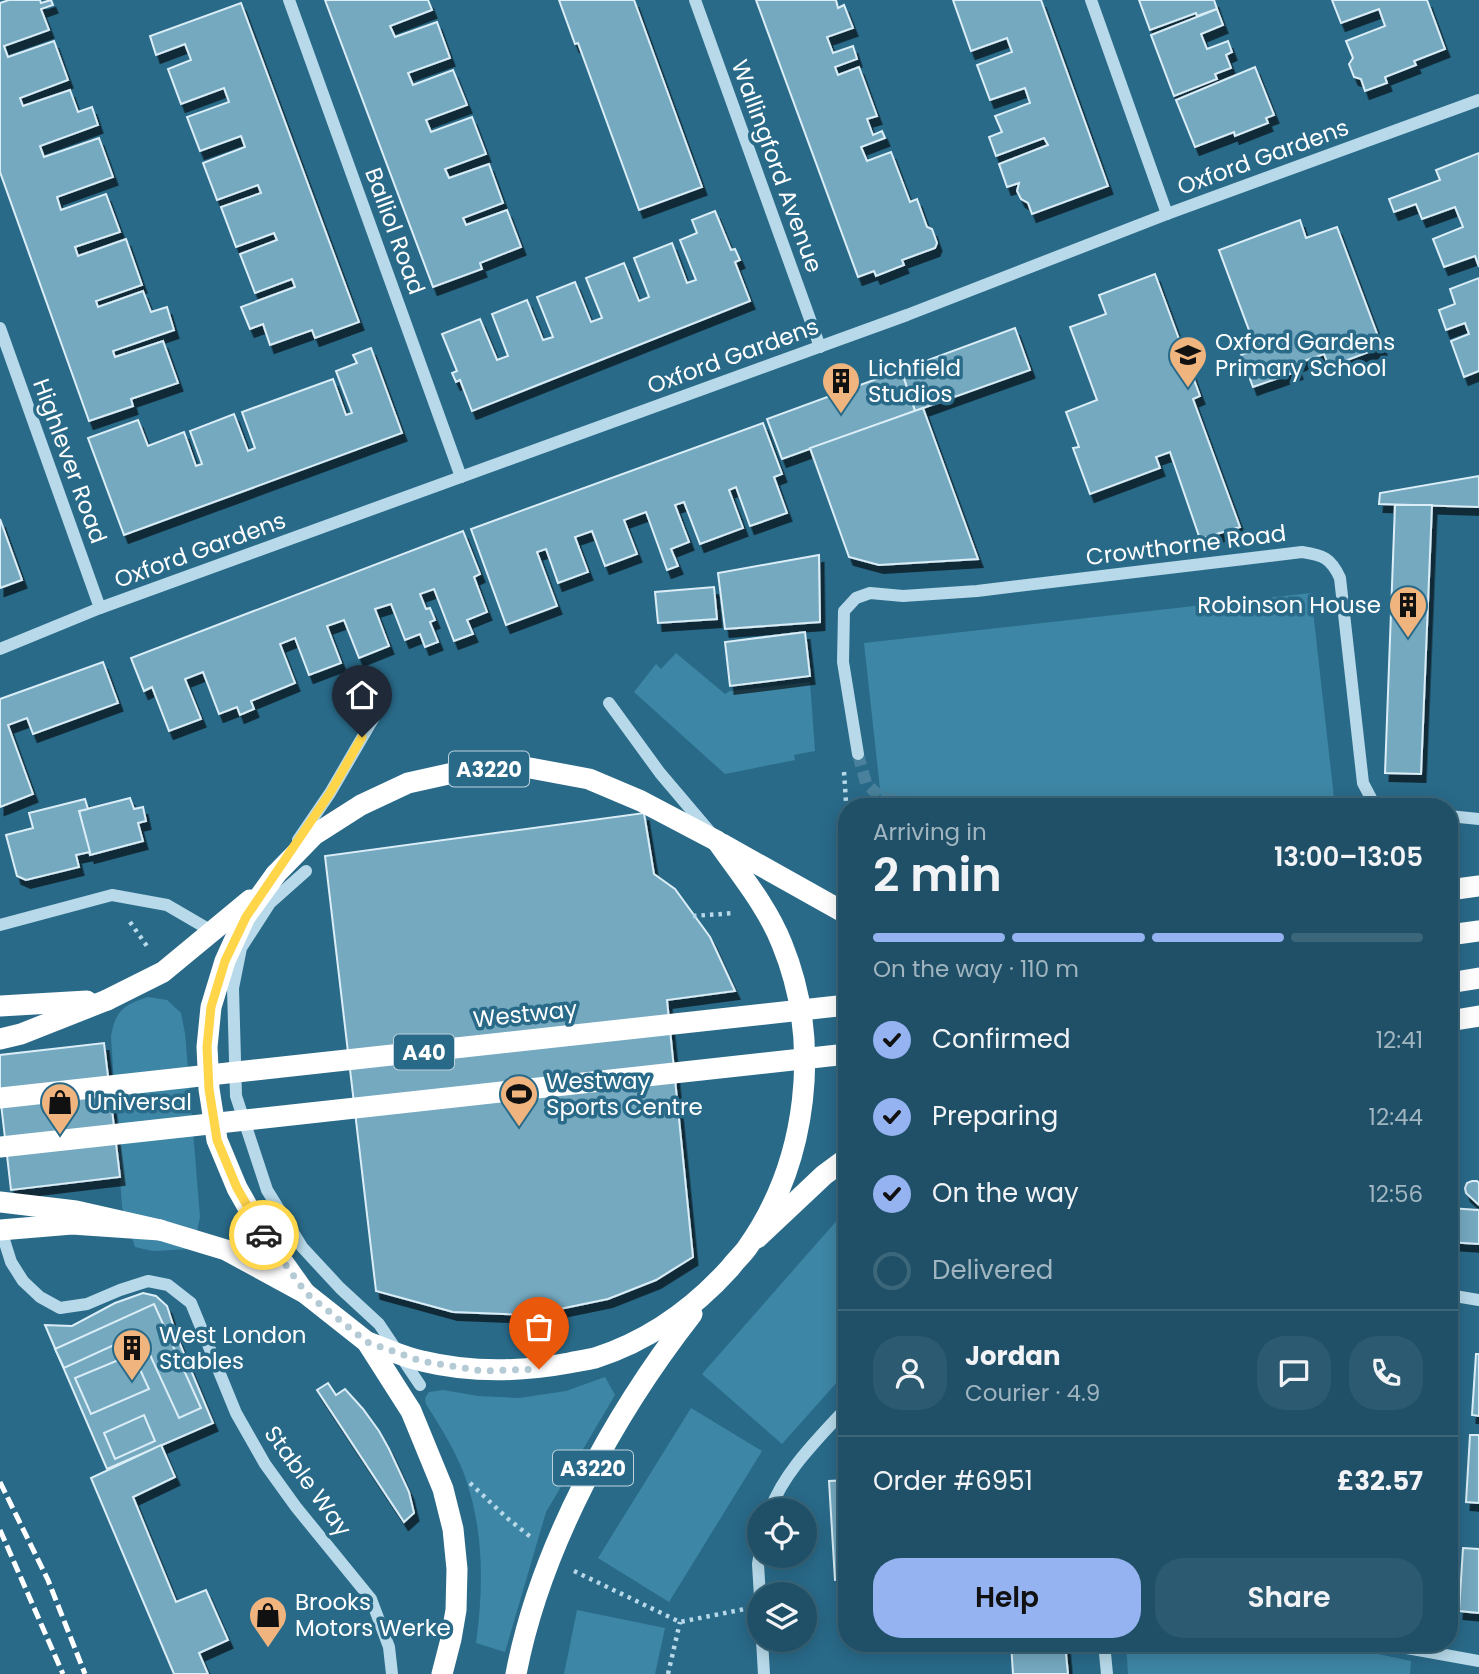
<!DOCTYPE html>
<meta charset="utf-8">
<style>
body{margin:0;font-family:Poppins,sans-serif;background:#2c5a70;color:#f1f3f6;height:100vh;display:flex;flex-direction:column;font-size:26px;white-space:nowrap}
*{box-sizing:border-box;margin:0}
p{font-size:23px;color:#a1b5c0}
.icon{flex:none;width:38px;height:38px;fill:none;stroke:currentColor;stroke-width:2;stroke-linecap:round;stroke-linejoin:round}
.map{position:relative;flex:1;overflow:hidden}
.side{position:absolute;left:838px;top:798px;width:620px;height:854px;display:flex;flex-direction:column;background:#1f5067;border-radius:28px;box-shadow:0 4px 18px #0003,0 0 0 2px #3c677b}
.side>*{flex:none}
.controls{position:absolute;left:747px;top:1498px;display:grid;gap:14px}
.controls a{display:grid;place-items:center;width:70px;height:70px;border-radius:50%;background:#1f5067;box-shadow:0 4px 18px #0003,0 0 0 2px #3c677b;font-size:35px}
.pin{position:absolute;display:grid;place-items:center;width:60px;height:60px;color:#fff;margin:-72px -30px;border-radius:50% 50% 50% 0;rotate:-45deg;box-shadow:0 0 7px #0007}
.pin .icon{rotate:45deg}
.courier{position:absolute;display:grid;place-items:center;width:70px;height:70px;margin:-35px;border:5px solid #ffd54a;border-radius:50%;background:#fff;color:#222;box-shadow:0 2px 9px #0007}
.head em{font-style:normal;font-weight:600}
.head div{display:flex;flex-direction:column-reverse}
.head{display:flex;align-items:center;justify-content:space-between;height:119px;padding:0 35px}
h1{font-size:46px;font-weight:600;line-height:52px}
.bar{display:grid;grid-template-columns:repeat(4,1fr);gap:10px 7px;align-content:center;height:84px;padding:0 35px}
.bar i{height:9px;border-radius:5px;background:#3c677b}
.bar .selected{background:#95b2f1}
.bar p{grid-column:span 4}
.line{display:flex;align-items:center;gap:18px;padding:0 35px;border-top:2px solid #3c677b}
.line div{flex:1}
.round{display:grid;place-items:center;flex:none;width:74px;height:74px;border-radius:28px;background:#2c5a70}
ol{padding:0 35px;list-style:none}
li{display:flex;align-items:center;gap:21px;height:77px}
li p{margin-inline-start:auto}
li .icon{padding:7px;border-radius:50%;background:#95b2f1;color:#111;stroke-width:4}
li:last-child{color:#a1b5c0}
li i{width:38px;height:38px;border:4px solid #3c677b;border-radius:50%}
.action{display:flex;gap:14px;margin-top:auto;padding:14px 35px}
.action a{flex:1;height:80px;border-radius:28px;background:#95b2f1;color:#111;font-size:28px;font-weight:600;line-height:80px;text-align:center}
.action a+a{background:#2c5a70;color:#f1f3f6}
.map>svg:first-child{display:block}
</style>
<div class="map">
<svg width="1479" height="1674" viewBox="0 0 1479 1674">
<defs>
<filter id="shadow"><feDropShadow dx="4.5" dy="8" stdDeviation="0" flood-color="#0009"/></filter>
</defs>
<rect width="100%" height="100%" fill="#296a89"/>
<!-- green -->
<g fill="#3e86a5">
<path d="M1311,593l24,214h-453l-18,-164z"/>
<path d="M676,653l49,41 5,-3 80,-9 5,69 -21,4 1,5 -70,14 -91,-82 22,-28 5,5z"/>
<path d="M148,997l19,3 14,13 4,20 15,184 -7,32 -40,2 -18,-4 -13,-40 -11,-170c4,-26 12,-32 37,-40z"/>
<path d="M847,1209v162l-65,73 -80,-70z"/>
<path d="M605,1377l10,18 -69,117 -41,140 -29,-9c8,-58 8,-116 -13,-172 -10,-24 -23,-45 -37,-67l-1,-6 4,-6 14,-2 35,6 41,2 47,-7z"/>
<path d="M691,1408l71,43 -93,151 -71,-44z"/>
<path d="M577,1610l88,18 -10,46h-91z"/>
<path d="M1126,1643h201l84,18 -1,13h-282z"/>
</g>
<!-- building -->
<g fill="#75a9c0" stroke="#dbeef7" stroke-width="2" filter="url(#shadow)">
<path d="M9,0h31l1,3 10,-3 2,5 -12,4 8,21 -45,16 4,11 46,-16 14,39 -48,18 3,8 47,-16 8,22 14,-5 6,18 -58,21 4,11 55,-19 14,39 -56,20 4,13 45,-16 14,38 -45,15 3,9 48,-17 16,46 -46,16 2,6 45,-16 8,21 16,-5 7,23 -61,21 2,6 48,-16 15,42 -47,16 2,7 -44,15 -89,-249v-169z"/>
<path d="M325,0h103l4,10 -42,16 5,11 42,-15 13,36 -42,15 5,12 40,-15 14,35 -41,15 5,12 41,-15 14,37 -41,15 4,9 40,-14 14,39 -40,15 3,7 41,-15 14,37 -41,16 2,6 -49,18z"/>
<path d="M559,0h75l68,187 -63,23 -61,-167 -3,1z"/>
<path d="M756,0h80l2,8 6,-3 9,23 -26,9 6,16 20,-7 4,13 -22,8 3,8 21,-8 18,49 -10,3 6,16 9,-4 3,7 -24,9 6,14 24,-9 19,50 7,-3 10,28 5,2 5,14 -2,5 -33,12 2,5 -28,11 -2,-5 -16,6z"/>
<path d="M953,0h88l67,186 -76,28 -4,-11 -7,-4 -4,-8 2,-8 -12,4 -8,-23 49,-19 -4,-7 -48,18 -7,-19 13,-5 -7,-16 35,-13 -5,-15 -35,12 -13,-35 35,-13 -5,-14 -36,13z"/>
<path d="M1139,0h75l3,9 -20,7 -1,-3 -46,17z"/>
<path d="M1332,0h95l18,49 -31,12 2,4 -31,12 2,6 -22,8 -4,-12 -7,-2 -5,-13 4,-6 -7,-17 39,-15 -6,-17 -38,14z"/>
<path d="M241,3l118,319 -44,16 -3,-8 -42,15 -7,-21 -13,5 -9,-22 54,-20 -3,-8 -37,14 -15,-39 37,-14 -3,-7 -38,14 -15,-40 40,-14 -3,-8 -41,15 -14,-37 42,-16 -4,-11 -41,15 -13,-34 42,-15 -5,-14 -43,16 -13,-35 23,-9 -6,-16 -29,11 -6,-19z"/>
<path d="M1217,9l6,16 -22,9 6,15 21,-8 4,11 -6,3 5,13 -16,6 2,5 -43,17 -23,-61z"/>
<path d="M1255,67l19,48 -8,3 2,5 -33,13 -1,-4 -39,15 -19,-47z"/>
<path d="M1479,153v114l-4,-11 -31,11 -11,-28 30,-12 -8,-20 -33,12 -6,-15 -22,8 -5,-13 51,-19 -4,-10z"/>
<path d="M715,211l16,39 4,-1 5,11 -5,2 15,39 -278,110 -12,-31 -4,2 -4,-9 5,-2 -15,-37 38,-15 17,41 11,-4 -16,-42 35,-14 16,40 10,-3 -16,-40 38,-15 16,40 11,-4 -16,-40 38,-15 15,38 10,-4 -15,-39 38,-15 15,40 9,-3 -16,-40 17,-7 -5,-13z"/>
<path d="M1300,220l6,18 31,-11 45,120 -53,20 -5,-13 -28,10 2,7 -45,16 -12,-32 15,-6 -37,-99z"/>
<path d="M1155,274l45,122 -7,3 47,128 -40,12 -30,-87 -14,5 4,11 -70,26 -17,-46 6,-1 -13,-35 31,-12 -27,-73 36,-13 -7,-19z"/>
<path d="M1479,278v93l-15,6 -13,-36 18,-7 -4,-11 -19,7 -7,-20 16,-6 -5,-15z"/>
<path d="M1015,328l15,42 -115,41 -14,-41z"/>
<path d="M371,348l31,85 -278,102 -36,-97 50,-18 10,26 36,-14 12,34 6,-2 -12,-33 44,-17 14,37 7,-3 -13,-36 91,-33 13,36 6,-2 -16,-42 21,-8 -4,-8z"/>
<path d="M901,370l14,41 -133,48 -15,-40z"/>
<path d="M923,408l55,151 -99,6 -30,-8 -39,-109z"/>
<path d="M763,423l19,51 -8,3 13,36 -37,13 -14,-39 -7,3 14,38 -43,16 -16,-42 -9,3 14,37 -18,7 7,17 -11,4 -21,-58 -22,8 13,34 -32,12 -13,-35 -17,6 13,35 -30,11 -12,-34 -9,3 20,54 -51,19 -35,-96z"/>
<path d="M1479,476v31l-100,-3 1,-11z"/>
<path d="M1395,505h37l-11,269 -36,-1z"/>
<path d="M0,519l22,61 -22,8z"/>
<path d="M463,531l17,43 -6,3 13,35 -20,8 6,14 -19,7 -20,-52 -14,5 6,15 4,-1 5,12 -5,2 8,20 -13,5 -5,-13 -15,6 -14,-36 -16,5 14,37 -30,12 -15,-38 -17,6 14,37 -32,12 -14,-37 -15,6 15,39 -44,18 3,8 -14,6 -3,-8 -18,7 -16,-42 -18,7 16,40 -32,12 -17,-44 -8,4 -13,-33z"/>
<path d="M819,555l1,67 -95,7 -7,-56z"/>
<path d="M714,587l3,32 -59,4 -3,-31z"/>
<path d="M805,632l5,44 -80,10 -5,-44z"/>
<path d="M103,662l15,41 -85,31 -6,-16 -19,7 25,69 -33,13v-108z"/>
<path d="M130,798l4,11 9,-2 3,14 -8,2 5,18 -53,14 -11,-44z"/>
<path d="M85,799l3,10 -9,2 11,41 -14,3 3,12 -53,13 -9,-4 -11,-41 27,-7 -4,-15z"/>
<path d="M644,813l10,61 21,15 35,48 25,54 -68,9 26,257 -37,23 -48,19 -77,16 -78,-3 -77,-21 -51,-435z"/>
<path d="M104,1043l16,134 -109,13 -11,-95v-40z"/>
<path d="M1472,1181h5l2,2v22l-13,-12 -1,-5 2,-5z"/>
<path d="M1449,1208l30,2v34l-30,-2z"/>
<path d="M143,1293l13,3 11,10 10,31 36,86 -106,46 -62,-144 27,1 43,-23z"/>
<path d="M154,1304l47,104 -22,10 -39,-85 -76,35 -9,-19z"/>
<path d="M133,1354l16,35 -58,25 -16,-36z"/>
<path d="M1476,1354h3v62l-7,-1z"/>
<path d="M328,1383l8,12 9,-6 18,20 16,22 10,18 20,43 5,21 -10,9 -87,-132z"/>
<path d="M144,1415l11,26 -40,18 -11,-26z"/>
<path d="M1470,1435h9v68l-13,-1z"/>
<path d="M161,1445l14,32 -42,20 43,105 30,-12 22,50 -29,13 9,21h-34l-83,-196z"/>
<path d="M847,1480v99l-12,1 -6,-99z"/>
<path d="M1463,1548l16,1v64l-20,-2z"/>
<path d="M1011,1643h54l3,31h-55z"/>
</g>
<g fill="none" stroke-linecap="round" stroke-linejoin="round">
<!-- minor-tunnel -->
<path stroke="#49809b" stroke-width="12" stroke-dasharray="12 6" stroke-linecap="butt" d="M858,754l8,29 15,15 78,9"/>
<!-- path -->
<g stroke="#b7d9e9" stroke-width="4.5" stroke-dasharray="3.5 5" stroke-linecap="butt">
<path d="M844,772l3,45"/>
<path d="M693,916l41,-3"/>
<path d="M130,922l19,27"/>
<path d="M470,1483l37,35 25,20"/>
<path d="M574,1571l106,51 65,-13"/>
<path d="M668,1674l12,-52"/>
</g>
<!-- minor -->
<g stroke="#b7d9e9" stroke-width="12">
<path d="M289,0l172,477"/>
<path d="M695,0l125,347"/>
<path d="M1091,0l76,214"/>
<path d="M0,328l100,280"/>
<path d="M0,649l100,-41 807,-293 260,-101 312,-114"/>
<path d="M609,703l51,70 50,59"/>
<path d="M858,754l-15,-92 1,-51 12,-13 14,-5 33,3 74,-5 325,-39c21,3 29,6 38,26l23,205 10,19 12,5"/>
<path d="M1449,816l30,3"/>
<path d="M298,840l32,-47 43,-74"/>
<path d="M306,871l-36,32 -29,45 -8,40 3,108 31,94 35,57 38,41 39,36 41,61"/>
<path d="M0,925l112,-30 55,10 48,28"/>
<path d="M0,1227l11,35 12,19 17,16 20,11 27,-4 33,-14 28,-9 20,4 23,18 45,110 29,51 31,43 75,92 18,48 3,27"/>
<path d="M1449,1295l30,5"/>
<path d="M770,1510c15,-40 49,-72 77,-103"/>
<path d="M760,1552l-2,12 2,33"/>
<path d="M762,1640l2,34"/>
<path d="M1104,1643l3,31"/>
<path d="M1379,1643l100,18"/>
</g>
<!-- highway -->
<g stroke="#fff" stroke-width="21">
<path d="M276,874l38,-39 47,-30 47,-22 63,-14 59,-1 59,11 52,22 76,40"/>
<path d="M1449,890l30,-4"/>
<path d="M1449,935l30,-4"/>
<path d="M1449,983l30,-5"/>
<path d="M0,1006l87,-5"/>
<path d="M1449,1021l30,-5"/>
<path d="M0,1039l21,-5 86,-34"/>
<path d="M0,1202l76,9 84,19 66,20 79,43 62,49 44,69 32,78 10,40 4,40 -1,41 -5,29 -9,35"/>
<path d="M757,1238l67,-63 23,-17"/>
</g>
<!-- rail -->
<g stroke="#fff" stroke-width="5" stroke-dasharray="12 5" stroke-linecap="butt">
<path d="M0,1482l48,98 37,94"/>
<path d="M0,1530l63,144"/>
</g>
<!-- highway-bridge -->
<g stroke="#fff" stroke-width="21">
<path d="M722,844l125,70"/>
<path d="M276,874l-31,43 -20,44 -14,46 -4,40 2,42 8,51 20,48 26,46 42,59"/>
<path d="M107,1000l56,-28 87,-72"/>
<path d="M0,1098l847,-93"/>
<path d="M0,1147l847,-93"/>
<path d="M0,1230l72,-6 88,6"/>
<path d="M367,1342c18,6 36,15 55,19 49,12 98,11 147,2 9,-2 18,-3 26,-5 53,-17 98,-49 135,-90 5,-7 12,-13 17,-20 61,-86 75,-206 35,-304 -15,-38 -42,-70 -65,-103"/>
<path d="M516,1674c24,-126 98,-260 176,-360"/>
</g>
</g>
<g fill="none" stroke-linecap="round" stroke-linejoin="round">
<!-- done -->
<path stroke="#b4cbd6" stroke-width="7" stroke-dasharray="0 12.6" d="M264,1235l42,58 61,49 54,19 62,10 56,-2"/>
<!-- route -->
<path stroke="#ffd54a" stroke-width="9" d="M264,1235l-27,-47 -20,-48 -8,-51 -2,-42 4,-40 14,-46 21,-44 84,-124 32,-56"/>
</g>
<!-- icons -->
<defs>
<symbol id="school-pin" viewBox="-11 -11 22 30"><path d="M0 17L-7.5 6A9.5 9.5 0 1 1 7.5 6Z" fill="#f0b47e" stroke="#296a89"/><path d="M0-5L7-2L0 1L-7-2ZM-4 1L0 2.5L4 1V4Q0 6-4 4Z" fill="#111"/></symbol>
<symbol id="building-pin" viewBox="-11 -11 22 30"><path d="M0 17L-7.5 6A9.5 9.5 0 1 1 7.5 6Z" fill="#f0b47e" stroke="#296a89"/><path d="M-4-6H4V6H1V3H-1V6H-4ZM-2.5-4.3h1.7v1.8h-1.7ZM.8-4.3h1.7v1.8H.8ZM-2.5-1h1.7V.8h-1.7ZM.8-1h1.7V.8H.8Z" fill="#111"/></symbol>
<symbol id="stadium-pin" viewBox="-11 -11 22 30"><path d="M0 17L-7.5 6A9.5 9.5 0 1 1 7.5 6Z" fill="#f0b47e" stroke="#296a89"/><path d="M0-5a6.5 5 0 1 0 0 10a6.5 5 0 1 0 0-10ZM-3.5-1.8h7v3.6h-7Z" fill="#111"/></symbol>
<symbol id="shop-pin" viewBox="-11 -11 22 30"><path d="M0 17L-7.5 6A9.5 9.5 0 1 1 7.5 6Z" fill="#f0b47e" stroke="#296a89"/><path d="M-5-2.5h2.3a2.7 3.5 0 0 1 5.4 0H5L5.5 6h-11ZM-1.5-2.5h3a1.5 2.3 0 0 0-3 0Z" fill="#111"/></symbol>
</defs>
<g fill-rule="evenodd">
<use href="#school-pin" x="1166" y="333" width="44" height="60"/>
<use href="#building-pin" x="819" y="359" width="44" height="60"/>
<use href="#building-pin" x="1386" y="583" width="44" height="60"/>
<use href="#stadium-pin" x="497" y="1072" width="44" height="60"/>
<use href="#shop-pin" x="38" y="1080" width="44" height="60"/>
<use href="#building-pin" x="110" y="1326" width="44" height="60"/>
<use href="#shop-pin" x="246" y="1593" width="44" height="60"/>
</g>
<g text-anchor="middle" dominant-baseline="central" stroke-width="7" stroke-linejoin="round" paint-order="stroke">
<!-- shield labels -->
<g fill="#296a89" stroke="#bfd2dc" stroke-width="2">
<rect x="449" y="751.5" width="80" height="35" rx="5"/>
<rect x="394" y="1034.5" width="60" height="35" rx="5"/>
<rect x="553" y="1450.5" width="80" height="35" rx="5"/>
</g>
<g font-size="21" font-weight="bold" fill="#fff">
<text x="489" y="769">A3220</text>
<text x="424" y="1052">A40</text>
<text x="593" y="1468">A3220</text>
</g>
<!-- street labels -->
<g font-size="23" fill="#fff" stroke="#296a89">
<text transform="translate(1263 157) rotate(-20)">Oxford Gardens</text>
<text transform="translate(777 166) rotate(70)">Wallingford Avenue</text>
<text transform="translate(395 231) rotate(70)">Balliol Road</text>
<text transform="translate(733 356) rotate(-20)">Oxford Gardens</text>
<text transform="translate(70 461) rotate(70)">Highlever Road</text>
<text transform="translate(1186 545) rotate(-7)">Crowthorne Road</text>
<text transform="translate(200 550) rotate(-20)">Oxford Gardens</text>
<text transform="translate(525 1014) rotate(-6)">Westway</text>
<text transform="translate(308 1481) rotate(54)">Stable Way</text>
</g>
<!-- poi labels -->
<g font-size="23" fill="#fff" stroke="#296a89" text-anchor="start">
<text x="1215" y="342">Oxford Gardens<tspan x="1215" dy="26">Primary School</tspan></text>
<text x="868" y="368">Lichfield<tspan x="868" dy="26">Studios</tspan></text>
<text x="1381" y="605" text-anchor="end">Robinson House</text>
<text x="546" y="1081">Westway<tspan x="546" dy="26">Sports Centre</tspan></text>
<text x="87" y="1102">Universal</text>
<text x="159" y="1335">West London<tspan x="159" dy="26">Stables</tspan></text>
<text x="295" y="1602">Brooks<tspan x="295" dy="26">Motors Werke</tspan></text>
</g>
</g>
</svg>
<div class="controls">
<a><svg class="icon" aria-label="locate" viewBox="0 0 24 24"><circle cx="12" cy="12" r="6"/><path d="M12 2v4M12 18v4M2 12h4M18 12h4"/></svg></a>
<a><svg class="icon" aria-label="layers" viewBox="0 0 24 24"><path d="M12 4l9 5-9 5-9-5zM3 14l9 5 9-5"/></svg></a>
</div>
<div class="pin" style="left:539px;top:1369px;background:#ea580c"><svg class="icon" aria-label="bag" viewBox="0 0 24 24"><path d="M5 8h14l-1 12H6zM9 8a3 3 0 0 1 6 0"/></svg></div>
<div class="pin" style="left:362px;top:737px;background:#1f2937"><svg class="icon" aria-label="home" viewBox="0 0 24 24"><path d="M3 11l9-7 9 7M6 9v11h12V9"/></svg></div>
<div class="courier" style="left:264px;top:1235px"><svg class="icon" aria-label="car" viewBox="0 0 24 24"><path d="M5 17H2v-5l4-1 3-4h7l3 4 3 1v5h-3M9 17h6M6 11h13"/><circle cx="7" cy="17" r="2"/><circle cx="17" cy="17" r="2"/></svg></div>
<section class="side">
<div class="head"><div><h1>2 min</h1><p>Arriving in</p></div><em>13:00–13:05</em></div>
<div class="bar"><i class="selected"></i><i class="selected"></i><i class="selected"></i><i></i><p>On the way · 110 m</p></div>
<ol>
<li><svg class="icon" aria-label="check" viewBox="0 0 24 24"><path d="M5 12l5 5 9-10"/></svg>Confirmed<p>12:41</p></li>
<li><svg class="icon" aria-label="check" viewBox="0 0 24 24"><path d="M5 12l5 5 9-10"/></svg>Preparing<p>12:44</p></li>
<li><svg class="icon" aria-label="check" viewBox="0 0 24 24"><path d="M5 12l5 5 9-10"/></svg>On the way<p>12:56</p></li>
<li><i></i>Delivered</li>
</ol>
<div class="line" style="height:126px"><a class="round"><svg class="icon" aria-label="person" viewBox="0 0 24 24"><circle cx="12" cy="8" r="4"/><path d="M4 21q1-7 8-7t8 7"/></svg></a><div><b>Jordan</b><p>Courier · 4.9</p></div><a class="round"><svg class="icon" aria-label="chat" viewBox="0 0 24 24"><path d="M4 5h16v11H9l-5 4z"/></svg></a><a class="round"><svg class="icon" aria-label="phone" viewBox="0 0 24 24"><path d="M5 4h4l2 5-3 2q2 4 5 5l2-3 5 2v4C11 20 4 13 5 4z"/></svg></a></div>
<div class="line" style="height:91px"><div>Order #6951</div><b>£32.57</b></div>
<div class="action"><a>Help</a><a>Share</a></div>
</section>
</div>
